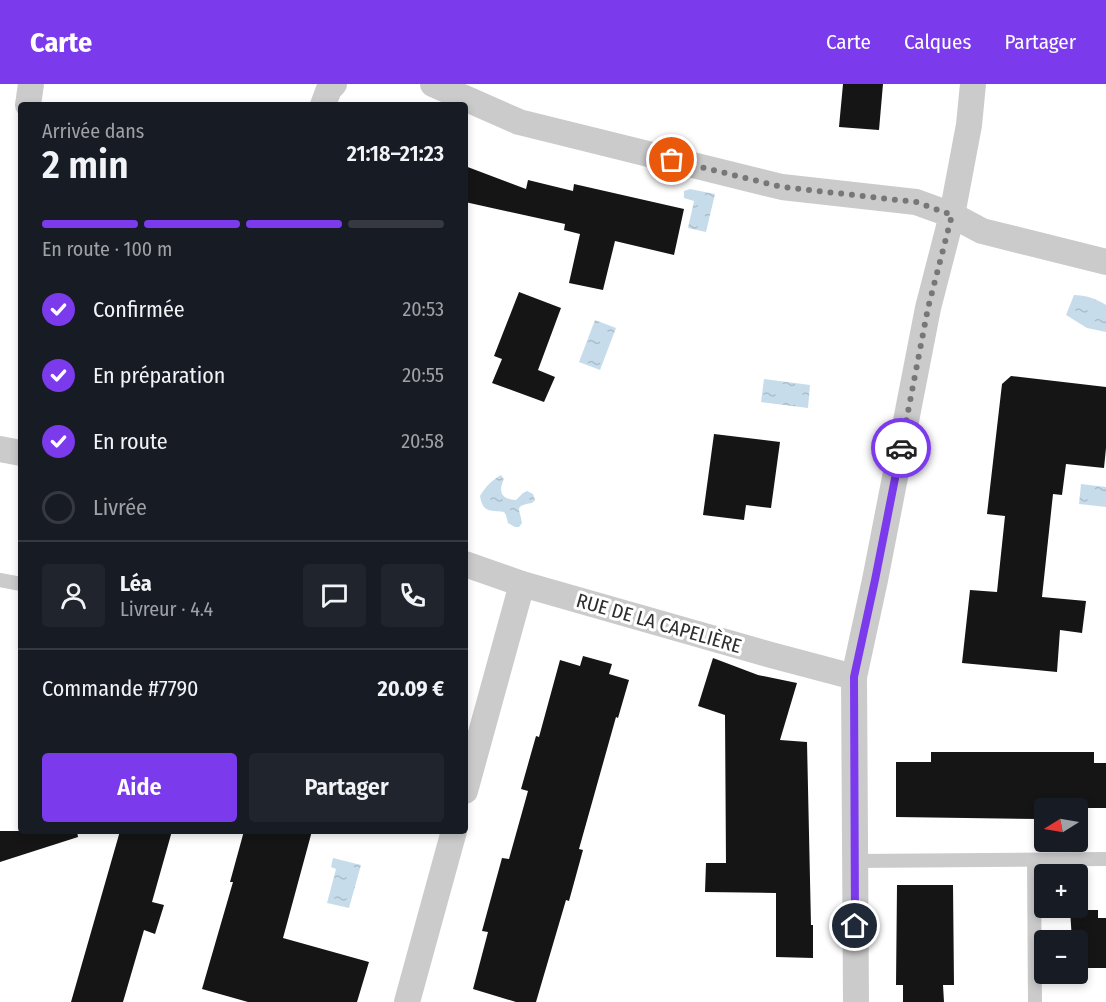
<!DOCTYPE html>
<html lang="fr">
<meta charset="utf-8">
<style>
body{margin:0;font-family:"Fira Sans Condensed",sans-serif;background:#20242c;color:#f1f3f6;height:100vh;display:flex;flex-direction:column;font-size:22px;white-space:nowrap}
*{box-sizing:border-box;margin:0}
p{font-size:20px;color:#9ea1a6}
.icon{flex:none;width:33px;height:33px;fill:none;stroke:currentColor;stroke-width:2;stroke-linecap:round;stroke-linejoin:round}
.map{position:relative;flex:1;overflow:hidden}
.sheet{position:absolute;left:18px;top:18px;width:450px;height:732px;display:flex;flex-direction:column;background:#171b24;border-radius:6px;box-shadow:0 3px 9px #0003}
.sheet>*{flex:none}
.needle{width:39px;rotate:259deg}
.controls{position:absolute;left:1034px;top:714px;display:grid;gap:12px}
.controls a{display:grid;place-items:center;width:54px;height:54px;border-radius:6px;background:#171b24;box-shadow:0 3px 9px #0003;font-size:30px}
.pin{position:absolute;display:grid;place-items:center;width:51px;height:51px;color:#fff;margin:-26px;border:3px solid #fff;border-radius:50%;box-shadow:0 2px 6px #0007}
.courier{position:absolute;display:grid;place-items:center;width:60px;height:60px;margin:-30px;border:4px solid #7c3aed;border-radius:50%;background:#fff;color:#222;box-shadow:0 2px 8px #0007}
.headline em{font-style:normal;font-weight:600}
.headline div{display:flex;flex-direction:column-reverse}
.headline{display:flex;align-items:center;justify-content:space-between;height:102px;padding:0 24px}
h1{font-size:39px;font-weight:600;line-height:45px}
.bar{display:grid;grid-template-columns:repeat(4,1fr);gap:9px 6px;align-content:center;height:72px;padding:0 24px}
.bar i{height:8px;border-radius:4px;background:#363941}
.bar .on{background:#7c3aed}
.bar p{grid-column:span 4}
.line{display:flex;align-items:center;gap:15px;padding:0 24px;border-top:2px solid #363941}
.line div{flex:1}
.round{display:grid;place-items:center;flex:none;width:63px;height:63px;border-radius:6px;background:#20242c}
ol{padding:0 24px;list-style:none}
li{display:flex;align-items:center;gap:18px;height:66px}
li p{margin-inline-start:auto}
li .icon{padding:6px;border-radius:50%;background:#7c3aed;color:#fff;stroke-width:4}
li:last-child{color:#9ea1a6}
li i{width:33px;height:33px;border:3px solid #363941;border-radius:50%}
.primary-button{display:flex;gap:12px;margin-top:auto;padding:12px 24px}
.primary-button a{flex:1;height:69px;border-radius:6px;background:#7c3aed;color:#fff;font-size:24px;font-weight:600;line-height:69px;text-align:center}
.primary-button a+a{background:#20242c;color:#f1f3f6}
header{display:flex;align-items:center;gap:36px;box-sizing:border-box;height:84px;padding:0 30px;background:#7c3aed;color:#fff}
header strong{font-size:28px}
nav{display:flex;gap:33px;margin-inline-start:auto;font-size:21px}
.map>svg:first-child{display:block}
</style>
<header>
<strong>Carte</strong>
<nav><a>Carte</a><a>Calques</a><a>Partager</a></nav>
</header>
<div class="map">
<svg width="1106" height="918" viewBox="0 0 1106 918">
<defs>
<pattern id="water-ripples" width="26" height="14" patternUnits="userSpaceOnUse" patternTransform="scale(1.5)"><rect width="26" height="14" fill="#c7dceb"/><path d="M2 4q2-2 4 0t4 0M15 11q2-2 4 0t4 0" fill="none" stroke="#abbdca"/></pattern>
</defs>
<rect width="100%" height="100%" fill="#fff"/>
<!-- water -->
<g fill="url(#water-ripples)">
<path d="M690,105l25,5 -9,38 -18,-4 6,-27 -10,-3v-7z"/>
<path d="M1074,211c11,0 23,4 32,10v27l-19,-4 -21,-13z"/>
<path d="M595,236l21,8 -16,42 -21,-8z"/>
<path d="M764,295l46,6 -2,23 -47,-6z"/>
<path d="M501,391l3,4c-6,13 -3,20 12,21l7,-7 4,-2 6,3 2,6 -3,3c-19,3 -12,6 -10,20l-3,4h-4l-7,-4 -2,-8 -2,-3c-15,-2 -21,1 -24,-16 5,-9 12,-16 21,-21z"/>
<path d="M1081,400l25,3v20l-27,-3z"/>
<path d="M333,774l28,7 -12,43 -22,-5 9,-34 -5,-2z"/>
</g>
<!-- building -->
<g fill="#151515">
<path d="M843,0h40l-4,46 -40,-3z"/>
<path d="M465,82l61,23 2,-9 45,11 1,-7 110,25 -10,46 -59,-14 -12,49 -34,-7 11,-49 -16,-4 1,-6 -100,-22z"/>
<path d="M519,208l42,16 -23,62 17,7 -11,25 -52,-19 10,-24 -8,-3z"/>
<path d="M1011,292l95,11v61l-2,20 -38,-4 -4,31 -9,-1 -11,103 44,4 -4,32 -22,-3 -3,42 -95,-9 8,-73 27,2 8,-76 -18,-2 15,-130z"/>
<path d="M714,350l66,8 -9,66 -25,-3 -2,15 -41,-5z"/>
<path d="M583,572l29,8 -3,10 20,6 -11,38 -2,-1 -37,132 4,1 -14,51 -3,-1 -30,102h-20l-43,-13 15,-57 -6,-1 20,-73 7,1 19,-68 -7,-2 15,-53 3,1 21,-77 20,6z"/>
<path d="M713,574l45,17 39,8 -17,57 27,2 4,183h2v33l-37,-1v-64l-71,-1 1,-29h20l-1,-148 -27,-9z"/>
<path d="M931,668h163v11h12v45h-67v11l-143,-2v-55h35z"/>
<path d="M0,747h77l1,6 -78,25z"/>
<path d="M120,747h52l-20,71 12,3 -9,29 -11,-4 -21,72h-52z"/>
<path d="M244,747h68l-29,107 86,24 -12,40h-109l-46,-13 31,-107h-3z"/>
<path d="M897,801h56l1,100h-11l1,17h-41v-17h-7z"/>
<path d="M1070,826h28v8h8v50h-29v-28h-5z"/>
</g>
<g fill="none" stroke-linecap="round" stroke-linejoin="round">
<!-- service -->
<g stroke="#cbcbcb" stroke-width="14">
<path d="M0,496l21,4"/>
<path d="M1034,776l1,142"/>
<path d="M855,777l251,-2"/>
</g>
<!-- minor -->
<g stroke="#cbcbcb" stroke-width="26">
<path d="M433,0l86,38 263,65 134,15 36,13 30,16 124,31"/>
<path d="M28,21l3,-21"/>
<path d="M323,21l6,-16 5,-5"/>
<path d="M0,365l21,4"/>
<path d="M465,480l57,20 249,71 83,22"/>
<path d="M465,707l57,-207"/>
<path d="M407,918l47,-171"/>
<path d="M856,918l-2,-325 21,-97 53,-272 24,-93 17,-90 4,-41"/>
</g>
</g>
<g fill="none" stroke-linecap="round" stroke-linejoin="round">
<!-- done -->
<path stroke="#777" stroke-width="6" stroke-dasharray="0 10.8" d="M672,76l110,27 134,15 36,13 -24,93 -27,140"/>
<!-- route -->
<path stroke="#7c3aed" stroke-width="8" d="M855,842l-1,-249 21,-97 26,-132"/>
</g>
<g text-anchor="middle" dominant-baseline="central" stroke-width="6" stroke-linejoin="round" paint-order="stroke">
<!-- street labels -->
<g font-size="20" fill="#2e2e2e" stroke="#fff">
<text transform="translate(659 539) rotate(16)">RUE DE LA CAPELIÈRE</text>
</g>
</g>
</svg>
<div class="controls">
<a><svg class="needle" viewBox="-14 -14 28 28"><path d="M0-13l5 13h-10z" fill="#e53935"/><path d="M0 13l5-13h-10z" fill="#9ea1a6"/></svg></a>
<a>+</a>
<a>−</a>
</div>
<div class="pin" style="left:672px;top:76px;background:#ea580c"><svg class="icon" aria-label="bag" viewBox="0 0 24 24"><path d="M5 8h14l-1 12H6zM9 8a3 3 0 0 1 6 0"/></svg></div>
<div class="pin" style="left:855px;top:842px;background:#1f2937"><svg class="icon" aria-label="home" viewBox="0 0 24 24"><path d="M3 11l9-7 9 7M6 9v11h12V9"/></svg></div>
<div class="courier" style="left:901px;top:364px"><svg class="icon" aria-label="car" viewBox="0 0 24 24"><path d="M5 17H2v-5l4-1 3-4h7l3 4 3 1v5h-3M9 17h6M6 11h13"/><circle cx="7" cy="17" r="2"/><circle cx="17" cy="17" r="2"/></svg></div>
<section class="sheet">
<div class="headline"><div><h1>2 min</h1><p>Arrivée dans</p></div><em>21:18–21:23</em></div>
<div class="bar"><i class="on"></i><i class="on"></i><i class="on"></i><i></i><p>En route · 100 m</p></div>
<ol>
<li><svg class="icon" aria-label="check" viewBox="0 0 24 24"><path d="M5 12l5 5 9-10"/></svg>Confirmée<p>20:53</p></li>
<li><svg class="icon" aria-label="check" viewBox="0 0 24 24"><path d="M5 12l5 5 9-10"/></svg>En préparation<p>20:55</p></li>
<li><svg class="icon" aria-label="check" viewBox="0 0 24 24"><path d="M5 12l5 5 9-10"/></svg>En route<p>20:58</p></li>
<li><i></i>Livrée</li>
</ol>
<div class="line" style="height:108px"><a class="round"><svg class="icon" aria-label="person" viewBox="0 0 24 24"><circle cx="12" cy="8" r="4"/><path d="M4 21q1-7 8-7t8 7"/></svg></a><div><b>Léa</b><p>Livreur · 4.4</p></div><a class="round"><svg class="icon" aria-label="chat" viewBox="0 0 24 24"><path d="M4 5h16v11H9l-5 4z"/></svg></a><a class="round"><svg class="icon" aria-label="phone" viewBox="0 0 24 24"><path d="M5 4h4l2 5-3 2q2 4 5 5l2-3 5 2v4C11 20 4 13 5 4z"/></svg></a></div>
<div class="line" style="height:78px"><div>Commande #7790</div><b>20.09 €</b></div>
<div class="primary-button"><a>Aide</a><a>Partager</a></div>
</section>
</div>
